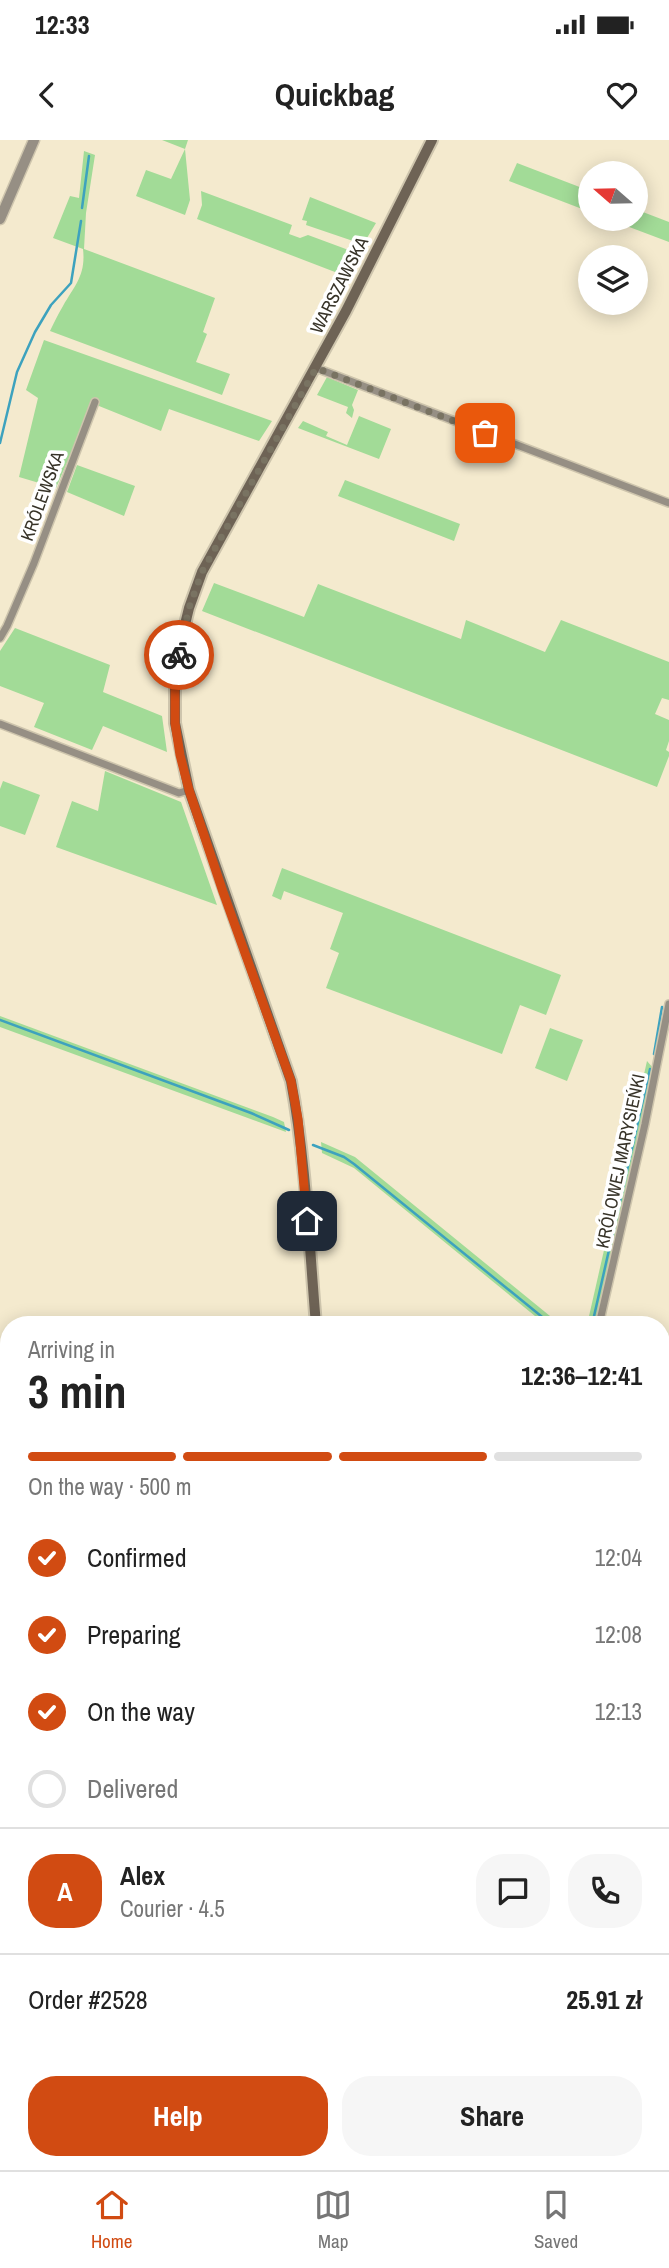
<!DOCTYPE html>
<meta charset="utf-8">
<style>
body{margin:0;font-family:"Archivo Narrow",sans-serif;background:#f6f6f6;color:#222;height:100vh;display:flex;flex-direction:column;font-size:26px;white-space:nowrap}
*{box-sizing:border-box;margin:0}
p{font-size:23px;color:#767676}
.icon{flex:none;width:38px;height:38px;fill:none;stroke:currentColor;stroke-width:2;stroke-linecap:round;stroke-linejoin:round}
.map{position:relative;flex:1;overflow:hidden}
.details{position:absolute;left:0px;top:1176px;width:670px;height:854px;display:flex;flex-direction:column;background:#fff;border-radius:28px 28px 0 0;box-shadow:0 4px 18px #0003}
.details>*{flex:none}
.needle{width:46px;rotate:290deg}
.controls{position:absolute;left:578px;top:21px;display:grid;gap:14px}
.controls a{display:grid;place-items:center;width:70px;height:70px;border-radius:50%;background:#fff;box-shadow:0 4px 18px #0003;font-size:35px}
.pin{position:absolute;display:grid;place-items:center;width:60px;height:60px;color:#fff;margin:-30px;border-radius:14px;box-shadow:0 4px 10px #0006}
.courier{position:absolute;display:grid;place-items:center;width:70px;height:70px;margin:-35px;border:5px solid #d14b12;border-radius:50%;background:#fff;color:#222;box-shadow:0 2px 9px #0007}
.overview em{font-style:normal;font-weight:800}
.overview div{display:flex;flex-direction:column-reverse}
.overview{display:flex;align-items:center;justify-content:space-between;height:119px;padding:0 28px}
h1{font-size:46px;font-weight:800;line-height:52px}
.bar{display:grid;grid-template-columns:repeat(4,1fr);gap:10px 7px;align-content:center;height:84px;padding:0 28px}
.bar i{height:9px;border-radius:5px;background:#e0e0e0}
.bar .selected{background:#d14b12}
.bar p{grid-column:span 4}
.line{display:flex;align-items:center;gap:18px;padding:0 28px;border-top:2px solid #e0e0e0}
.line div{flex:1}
.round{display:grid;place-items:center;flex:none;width:74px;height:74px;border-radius:28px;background:#f6f6f6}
ol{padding:0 28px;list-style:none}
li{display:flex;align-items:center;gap:21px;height:77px}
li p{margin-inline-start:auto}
li .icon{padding:7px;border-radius:50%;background:#d14b12;color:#fff;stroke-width:4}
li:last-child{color:#767676}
li i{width:38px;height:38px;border:4px solid #e0e0e0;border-radius:50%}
.primary-button{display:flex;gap:14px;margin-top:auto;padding:14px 28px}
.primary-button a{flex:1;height:80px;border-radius:28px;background:#d14b12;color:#fff;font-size:28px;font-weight:800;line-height:80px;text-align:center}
.primary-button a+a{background:#f6f6f6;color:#222}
.status{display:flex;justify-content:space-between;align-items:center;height:49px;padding:0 35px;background:#fff;direction:ltr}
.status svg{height:19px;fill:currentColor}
header{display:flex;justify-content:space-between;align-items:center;height:91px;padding:0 28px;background:#fff;font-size:32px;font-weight:800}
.dock{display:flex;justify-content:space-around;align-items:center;height:98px;border-top:2px solid #e0e0e0;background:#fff;font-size:19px;color:#767676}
.dock a{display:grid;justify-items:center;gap:4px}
.dock .selected{color:#d14b12}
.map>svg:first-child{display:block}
</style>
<div class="status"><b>12:33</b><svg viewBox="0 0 49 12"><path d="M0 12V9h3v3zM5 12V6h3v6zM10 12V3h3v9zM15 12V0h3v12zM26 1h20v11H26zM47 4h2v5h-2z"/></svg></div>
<header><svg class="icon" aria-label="back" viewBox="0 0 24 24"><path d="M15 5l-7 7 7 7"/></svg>Quickbag<svg class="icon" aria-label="heart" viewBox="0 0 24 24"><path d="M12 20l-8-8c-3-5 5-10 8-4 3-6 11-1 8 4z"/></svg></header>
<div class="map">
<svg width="669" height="2030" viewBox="0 0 669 2030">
<rect width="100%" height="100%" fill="#f4eace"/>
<!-- green -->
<g fill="#a2db97">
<path d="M162,0h26l-3,9 5,51 -5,15 -49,-19 10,-26 25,9 14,-30z"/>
<path d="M84,11l11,4 -9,58 -2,36 131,49 -12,34 4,2 -11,28 34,12 -8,21 -172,-64c4,-8 8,-17 13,-25 12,-21 23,-31 20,-57l-30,-11 17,-42 9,2z"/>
<path d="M517,23l73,28v21l-81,-31z"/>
<path d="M201,51l91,34 -3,9 11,4 8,-3 46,17 3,7 -9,18 -151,-58 5,-14z"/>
<path d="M310,57l66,26 -9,15 -11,4 -50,-17 1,-4 -5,-1z"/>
<path d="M635,69l34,13v20l-61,-23h27z"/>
<path d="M44,200l228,81 -13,20 -90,-32 -8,22 -62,-25 -4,-8 -39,90 -37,-11 19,-79 -12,-8z"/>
<path d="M327,237l31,13 -6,15 2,5 -2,8 -6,-5 2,-6 -31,-12z"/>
<path d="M359,276l32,13 -12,30 -81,-31 5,-7 25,11 -2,4 21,9z"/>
<path d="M77,325l58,21 -11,30 -57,-24z"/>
<path d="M345,340l115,44 -6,17 -116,-45z"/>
<path d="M214,443l90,34 14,-33 143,55 5,-19 79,32 16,-32 108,42v38l-7,-2 -7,16 14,6v21l-3,9 3,2v4l-12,31 -455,-176z"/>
<path d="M15,488l95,37 -7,27 59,24 5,36 -64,-26 -11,24 -58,-23 10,-24 -44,-17v-35z"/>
<path d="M105,631l76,31 36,103 -161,-58 16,-46 26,10z"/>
<path d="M3,641l37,14 -15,40 -25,-9v-37z"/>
<path d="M282,728l279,107 -15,40 -26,-10 -18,49 -176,-66 13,-35 -9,-4 13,-36 -59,-22 -3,9 -9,-4z"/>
<path d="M0,876l273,101 11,5 2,10 -286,-105z"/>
<path d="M550,888l33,12 -16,41 -32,-13z"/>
<path d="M647,921l6,7 -5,29 -53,228h-8z"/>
<path d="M321,1002l34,15 206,168h-15l-192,-157 -32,-15z"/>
<path d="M662,1296l7,3v140l-7,-3z"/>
<path d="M662,1525l7,3v104l-7,-3z"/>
<path d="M0,1630l9,3v220l-2,-2 -7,1z"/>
<path d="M662,1997l7,3v30h-81l-22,-9h96z"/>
<path d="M4,2010l5,2v9h40l-5,9h-44v-15z"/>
</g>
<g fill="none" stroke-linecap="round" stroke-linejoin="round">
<!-- stream -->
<g stroke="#3da2be" stroke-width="2.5">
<path d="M82,68l7,-52"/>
<path d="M0,303l17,-71 18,-40 16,-27 20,-22 10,-62"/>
<path d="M0,880l251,93 38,17"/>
<path d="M654,914l8,-47"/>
<path d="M313,1005l31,12 10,7 198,161"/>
<path d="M592,1185l58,-256"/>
<path d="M662,1281l7,6"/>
</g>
<defs>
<g id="minor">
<path d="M316,228l353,135"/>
<path d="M0,498l7,-12 27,-63 61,-161"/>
<path d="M0,584l179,69 10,-3"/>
<path d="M599,1185l46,-201 24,-120"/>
<path d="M662,1732l7,-3"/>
<path d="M662,1823l2,-7 5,-3"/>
<path d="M0,2000l4,-13"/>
</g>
<g id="tertiary">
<path d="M0,79l34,-79"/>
<path d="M662,1915l7,3"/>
<path d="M0,1986l9,3"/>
<path d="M146,2021l37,9"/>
</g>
<g id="secondary">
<path d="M316,1185c-7,-82 -10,-164 -25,-244l-102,-291 -14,-67v-42l5,-36 9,-37 13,-36 144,-261 86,-171"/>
<path d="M662,1669l7,3"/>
<path d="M317,2030l5,-9"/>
</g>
</defs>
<!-- minor casing -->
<use href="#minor" stroke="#cec5ad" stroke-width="10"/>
<!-- tertiary casing -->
<use href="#tertiary" stroke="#cec5ad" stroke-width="13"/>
<!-- secondary casing -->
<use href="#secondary" stroke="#cec5ad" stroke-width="14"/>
<!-- minor -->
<use href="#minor" stroke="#968f84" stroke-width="7"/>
<!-- tertiary -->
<use href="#tertiary" stroke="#968f84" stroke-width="10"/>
<!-- secondary -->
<use href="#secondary" stroke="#6e6355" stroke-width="10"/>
</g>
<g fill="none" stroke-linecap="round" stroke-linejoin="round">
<!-- done -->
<path stroke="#797362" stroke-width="7" stroke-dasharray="0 12.6" d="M179,515l10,-47 13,-36 114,-204 169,65"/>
<!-- route -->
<path stroke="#d14b12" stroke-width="9" d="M179,515l-4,26v42l5,32 9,35 34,102 68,189 7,38 9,102"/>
</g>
<g text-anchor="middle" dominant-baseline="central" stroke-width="7" stroke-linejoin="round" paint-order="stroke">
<!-- street labels -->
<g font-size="18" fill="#373328" stroke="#fff">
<text transform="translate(339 145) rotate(-63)">WARSZAWSKA</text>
<text transform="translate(42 356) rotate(-70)">KRÓLEWSKA</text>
<text transform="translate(620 1021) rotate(-78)">KRÓLOWEJ MARYSIEŃKI</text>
</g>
</g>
</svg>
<div class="controls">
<a><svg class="needle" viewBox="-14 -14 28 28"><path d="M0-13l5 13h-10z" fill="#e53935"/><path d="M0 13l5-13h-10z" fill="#767676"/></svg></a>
<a><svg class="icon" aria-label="layers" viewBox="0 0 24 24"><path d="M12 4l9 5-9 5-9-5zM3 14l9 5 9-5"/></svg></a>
</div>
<div class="pin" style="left:485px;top:293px;background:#ea580c"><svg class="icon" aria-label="bag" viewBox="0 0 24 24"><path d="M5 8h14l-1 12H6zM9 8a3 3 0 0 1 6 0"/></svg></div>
<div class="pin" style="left:307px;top:1081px;background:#1f2937"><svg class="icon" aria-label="home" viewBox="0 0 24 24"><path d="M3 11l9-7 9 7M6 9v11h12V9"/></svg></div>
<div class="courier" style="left:179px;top:515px"><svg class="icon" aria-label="bike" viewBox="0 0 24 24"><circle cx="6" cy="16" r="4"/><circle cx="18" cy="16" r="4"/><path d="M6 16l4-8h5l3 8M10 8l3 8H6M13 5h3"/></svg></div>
<section class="details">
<div class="overview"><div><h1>3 min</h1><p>Arriving in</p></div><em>12:36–12:41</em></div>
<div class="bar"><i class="selected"></i><i class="selected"></i><i class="selected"></i><i></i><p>On the way · 500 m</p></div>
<ol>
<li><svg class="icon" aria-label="check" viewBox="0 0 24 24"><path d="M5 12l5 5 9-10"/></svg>Confirmed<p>12:04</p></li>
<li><svg class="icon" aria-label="check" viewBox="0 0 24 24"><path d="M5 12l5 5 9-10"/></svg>Preparing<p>12:08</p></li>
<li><svg class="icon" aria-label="check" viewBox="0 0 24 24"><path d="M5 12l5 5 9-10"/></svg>On the way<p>12:13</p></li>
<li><i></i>Delivered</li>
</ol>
<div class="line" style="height:126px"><b class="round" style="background:#d14b12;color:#fff">A</b><div><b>Alex</b><p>Courier · 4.5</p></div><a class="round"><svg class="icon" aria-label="chat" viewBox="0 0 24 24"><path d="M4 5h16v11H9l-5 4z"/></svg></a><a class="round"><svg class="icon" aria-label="phone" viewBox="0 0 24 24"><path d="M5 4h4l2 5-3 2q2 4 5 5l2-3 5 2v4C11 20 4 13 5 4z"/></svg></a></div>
<div class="line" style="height:91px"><div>Order #2528</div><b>25.91 zł</b></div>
<div class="primary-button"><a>Help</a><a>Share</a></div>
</section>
</div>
<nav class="dock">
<a class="selected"><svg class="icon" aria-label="home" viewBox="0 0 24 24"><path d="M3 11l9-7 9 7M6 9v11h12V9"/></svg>Home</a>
<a><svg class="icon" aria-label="map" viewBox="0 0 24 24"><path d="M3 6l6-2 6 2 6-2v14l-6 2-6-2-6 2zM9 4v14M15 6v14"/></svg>Map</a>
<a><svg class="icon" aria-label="saved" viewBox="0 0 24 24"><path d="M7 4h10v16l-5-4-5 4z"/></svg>Saved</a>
</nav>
